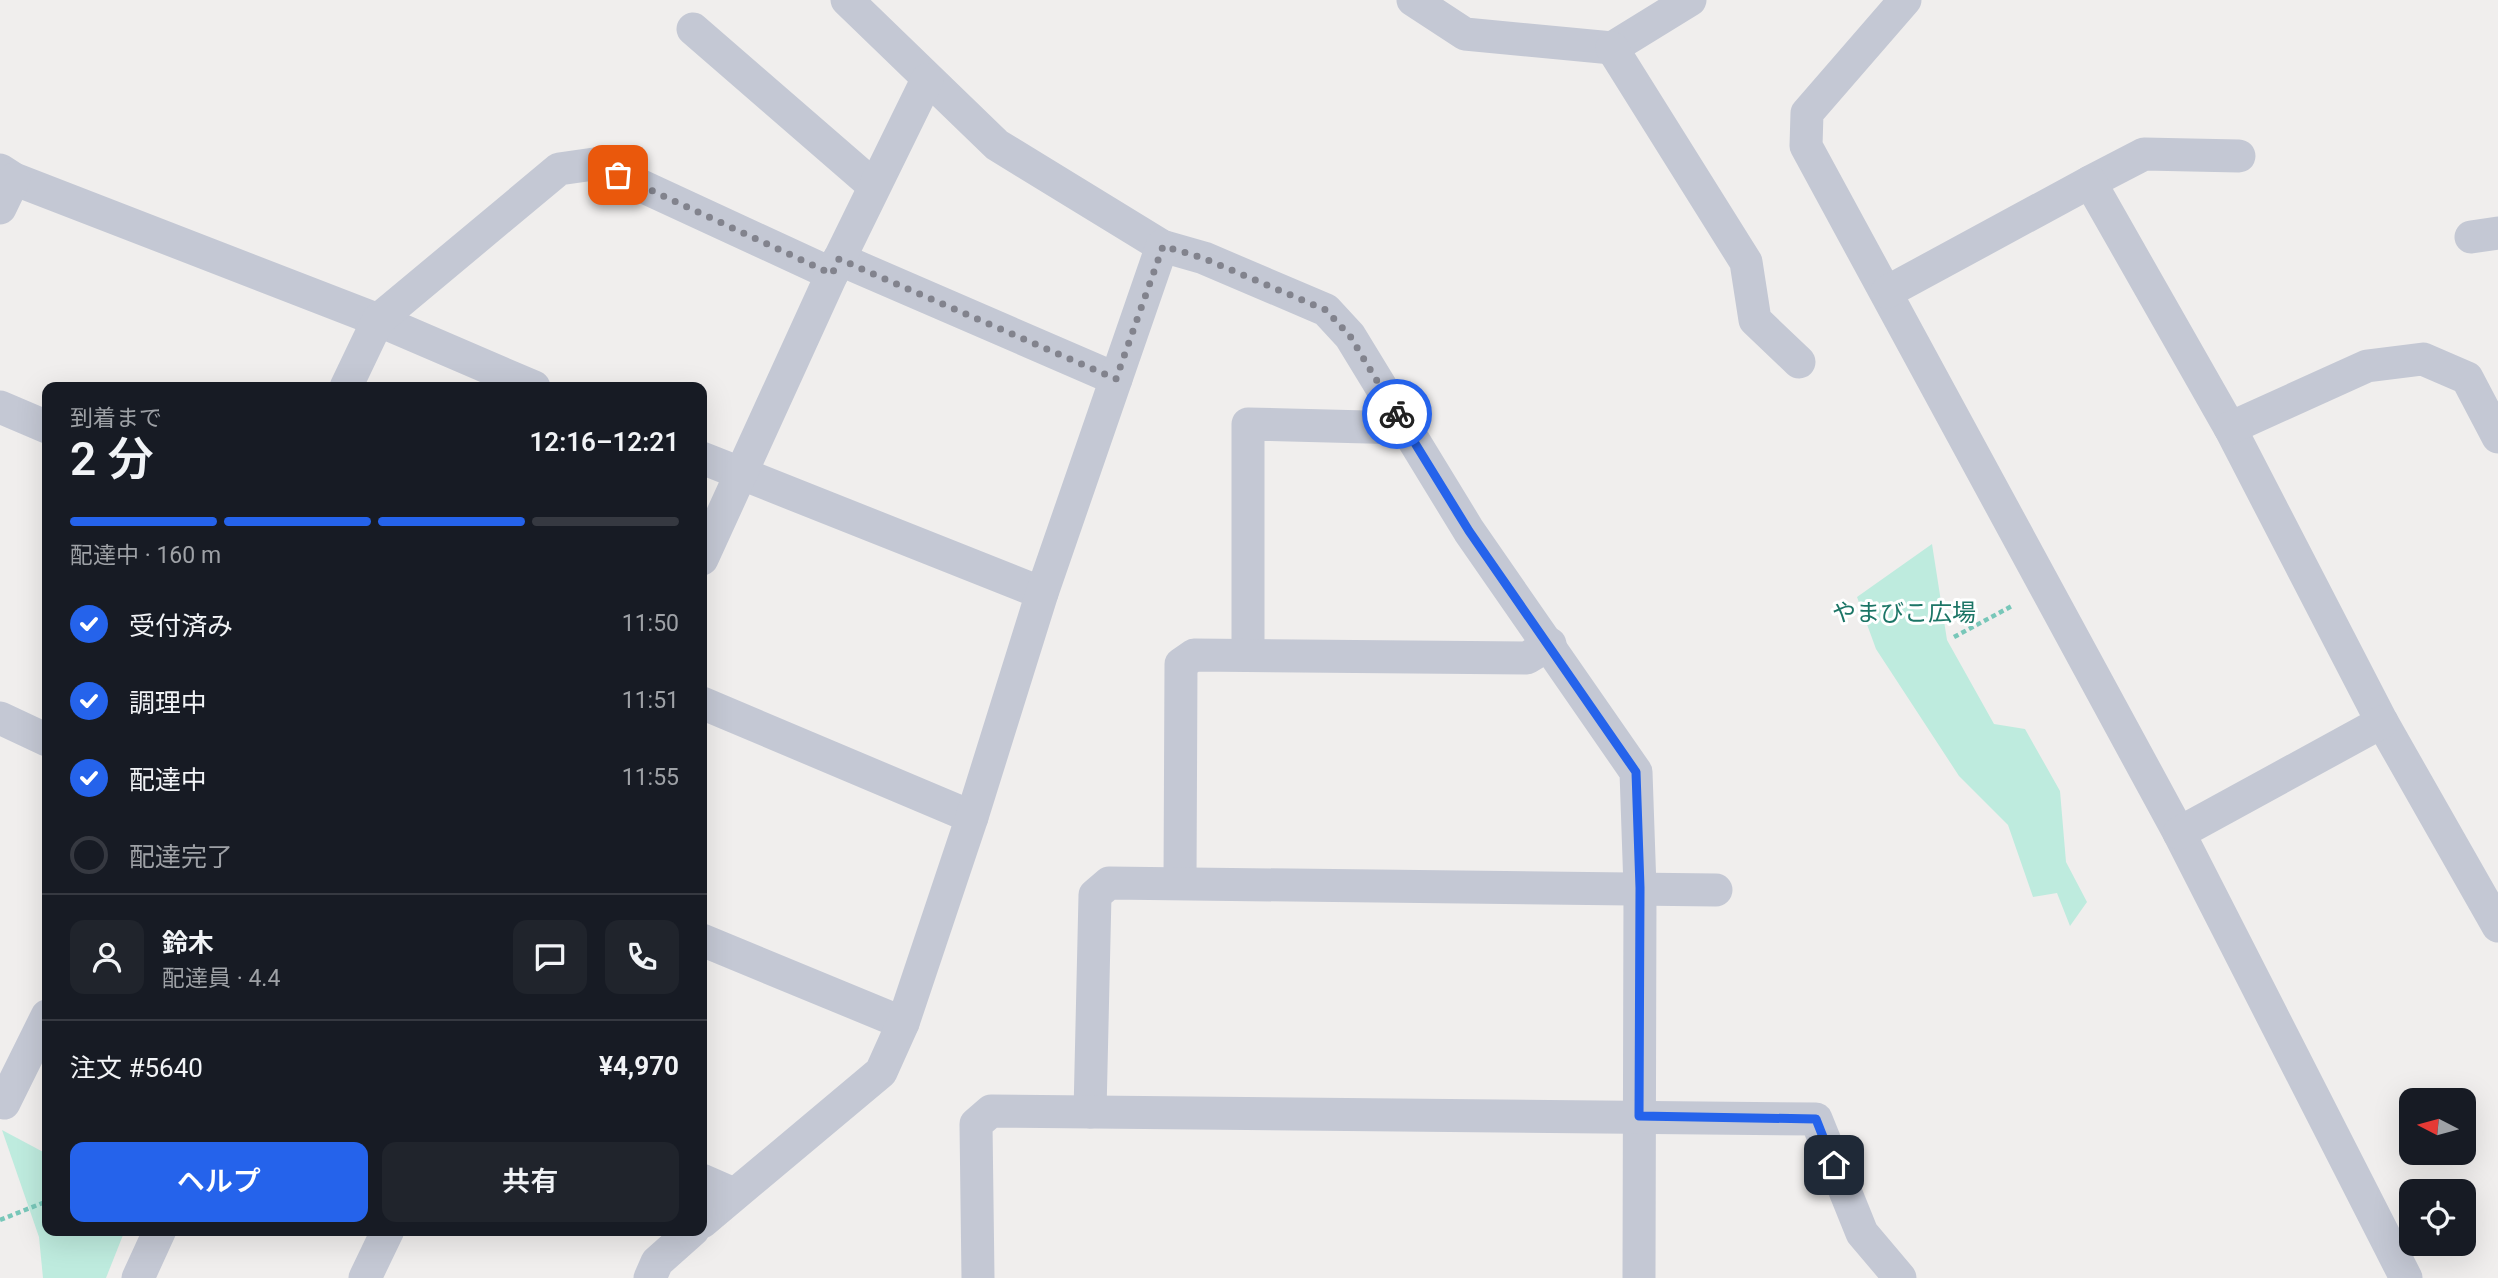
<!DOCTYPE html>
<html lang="ja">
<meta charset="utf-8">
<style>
body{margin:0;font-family:Roboto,"Noto Sans JP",sans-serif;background:#20242c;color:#f1f3f6;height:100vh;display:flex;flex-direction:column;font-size:26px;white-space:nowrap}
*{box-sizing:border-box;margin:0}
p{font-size:23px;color:#9ea1a6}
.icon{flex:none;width:38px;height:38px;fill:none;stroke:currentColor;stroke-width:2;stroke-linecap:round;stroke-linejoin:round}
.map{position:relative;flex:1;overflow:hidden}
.details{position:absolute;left:42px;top:382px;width:665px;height:854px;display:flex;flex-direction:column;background:#171b24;border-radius:14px;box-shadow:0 7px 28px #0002}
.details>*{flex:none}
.needle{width:46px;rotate:276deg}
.tools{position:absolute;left:2399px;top:1088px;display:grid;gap:14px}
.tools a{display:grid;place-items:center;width:77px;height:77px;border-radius:14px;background:#171b24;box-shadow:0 7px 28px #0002;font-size:35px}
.pin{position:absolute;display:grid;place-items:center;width:60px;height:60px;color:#fff;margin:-30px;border-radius:14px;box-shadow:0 4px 10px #0006}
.courier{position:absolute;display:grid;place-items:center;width:70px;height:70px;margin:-35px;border:5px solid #2563eb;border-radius:50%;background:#fff;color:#222;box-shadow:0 2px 9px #0007}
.headline em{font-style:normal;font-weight:600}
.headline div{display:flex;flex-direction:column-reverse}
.headline{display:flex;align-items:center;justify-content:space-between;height:119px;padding:0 28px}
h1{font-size:46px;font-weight:600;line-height:52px}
.bar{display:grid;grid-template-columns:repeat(4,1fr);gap:10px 7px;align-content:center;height:84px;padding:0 28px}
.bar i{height:9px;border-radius:5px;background:#363941}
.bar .on{background:#2563eb}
.bar p{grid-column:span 4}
.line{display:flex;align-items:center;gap:18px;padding:0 28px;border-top:2px solid #363941}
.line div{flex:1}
.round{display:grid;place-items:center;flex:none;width:74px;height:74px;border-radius:14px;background:#20242c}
ol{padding:0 28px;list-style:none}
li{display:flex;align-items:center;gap:21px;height:77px}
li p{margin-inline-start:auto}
li .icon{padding:7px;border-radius:50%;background:#2563eb;color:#fff;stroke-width:4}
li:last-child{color:#9ea1a6}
li i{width:38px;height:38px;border:4px solid #363941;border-radius:50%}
.button{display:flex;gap:14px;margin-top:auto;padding:14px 28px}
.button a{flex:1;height:80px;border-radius:14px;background:#2563eb;color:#fff;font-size:28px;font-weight:600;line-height:80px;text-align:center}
.button a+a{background:#20242c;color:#f1f3f6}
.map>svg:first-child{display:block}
</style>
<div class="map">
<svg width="2498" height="1278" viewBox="0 0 2498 1278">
<rect width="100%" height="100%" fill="#f0eeed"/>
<!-- green -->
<g fill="#beebde">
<path d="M1932,544l15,96 47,84 31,5 35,62 6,71 21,40 -17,24 -13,-33 -24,4 -25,-72 -49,-49 -83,-127 -19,-52z"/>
<path d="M2,1130l45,24v76h78l-19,48h-63l-4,-41z"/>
</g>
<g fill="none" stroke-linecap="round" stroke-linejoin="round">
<!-- path -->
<g stroke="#78c7b9" stroke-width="4.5" stroke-dasharray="5 3.5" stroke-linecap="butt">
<path d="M1954,637l58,-31"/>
<path d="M0,1220l45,-18"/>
</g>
<!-- street -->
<g stroke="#c4c8d4" stroke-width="33">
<path d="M847,0l150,145 165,101 42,12 122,52 24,26 119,195 167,241 4,116 -1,390"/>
<path d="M1413,0l52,34 147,14 78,-48"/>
<path d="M1905,0l-98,113 -1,33 373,687 227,445"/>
<path d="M693,29l181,157"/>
<path d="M1612,48l134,214 9,58 44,42"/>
<path d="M0,170l14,9 364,141 156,67"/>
<path d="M2090,182l54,-28 95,2"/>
<path d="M0,208l14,-29"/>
<path d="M2471,237l27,-4"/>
<path d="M839,259l277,120"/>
<path d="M1887,292l203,-110 140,246 152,294 116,204"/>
<path d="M346,387l32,-67 181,-151 35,-5 238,110"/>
<path d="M0,407l47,20"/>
<path d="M2230,428l137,-62 56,-7 44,19 31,59"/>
<path d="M702,458l340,135"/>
<path d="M702,559l130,-285 95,-194"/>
<path d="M1248,654v-230l158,4"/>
<path d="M702,703l270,114"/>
<path d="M0,718l47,22"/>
<path d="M2179,833l203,-111"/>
<path d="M1180,883l1,-219 13,-9 333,3 23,-14"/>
<path d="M702,940l201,83"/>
<path d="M4,1103l43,-87"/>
<path d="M1090,1112l5,-217 14,-12 607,7"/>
<path d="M702,1180l32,14"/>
<path d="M702,1222l179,-150 22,-49 69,-206 70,-224 120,-347"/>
<path d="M138,1278l22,-48"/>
<path d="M365,1278l23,-48"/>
<path d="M650,1278l7,-16 36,-32"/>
<path d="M978,1278l-2,-154 15,-13 825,8 46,114 38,45"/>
</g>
</g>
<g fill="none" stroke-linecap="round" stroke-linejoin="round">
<!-- done -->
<path stroke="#82838d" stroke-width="7" stroke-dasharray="0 12.6" d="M618,175l214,99 7,-15 277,120 47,-133 40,12 123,52 24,26 47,78"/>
<!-- route -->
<path stroke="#2563eb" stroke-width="9" d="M1397,414l72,117 167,241 4,116 -1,228 177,3 18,46"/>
</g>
<g text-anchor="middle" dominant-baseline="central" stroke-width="6" stroke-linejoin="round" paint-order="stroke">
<!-- park labels -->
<g font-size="24" fill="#1c7566" stroke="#fff">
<text x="1904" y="613">やまびこ広場</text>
</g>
</g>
</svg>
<div class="tools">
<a><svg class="needle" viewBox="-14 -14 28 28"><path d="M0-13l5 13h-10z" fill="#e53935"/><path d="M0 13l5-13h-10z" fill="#9ea1a6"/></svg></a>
<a><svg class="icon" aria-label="locate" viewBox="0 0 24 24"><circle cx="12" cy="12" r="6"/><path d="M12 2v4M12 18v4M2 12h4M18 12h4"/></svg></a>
</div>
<div class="pin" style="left:618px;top:175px;background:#ea580c"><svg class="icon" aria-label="bag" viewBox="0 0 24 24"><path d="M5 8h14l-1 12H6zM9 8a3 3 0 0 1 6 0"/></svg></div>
<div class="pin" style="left:1834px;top:1165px;background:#1f2937"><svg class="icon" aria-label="home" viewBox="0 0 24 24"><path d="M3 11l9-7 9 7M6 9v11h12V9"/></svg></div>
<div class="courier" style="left:1397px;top:414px"><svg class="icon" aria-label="bike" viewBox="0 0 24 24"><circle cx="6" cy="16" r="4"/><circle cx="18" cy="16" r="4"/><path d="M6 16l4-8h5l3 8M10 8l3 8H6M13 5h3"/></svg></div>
<section class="details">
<div class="headline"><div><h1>2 分</h1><p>到着まで</p></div><em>12:16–12:21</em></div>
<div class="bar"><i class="on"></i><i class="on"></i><i class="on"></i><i></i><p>配達中 · 160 m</p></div>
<ol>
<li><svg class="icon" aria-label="check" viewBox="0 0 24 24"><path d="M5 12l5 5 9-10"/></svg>受付済み<p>11:50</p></li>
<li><svg class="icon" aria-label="check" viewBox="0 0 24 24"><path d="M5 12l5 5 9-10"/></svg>調理中<p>11:51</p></li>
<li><svg class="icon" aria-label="check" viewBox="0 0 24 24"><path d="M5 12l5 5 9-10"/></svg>配達中<p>11:55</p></li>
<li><i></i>配達完了</li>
</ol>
<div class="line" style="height:126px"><a class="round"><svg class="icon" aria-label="person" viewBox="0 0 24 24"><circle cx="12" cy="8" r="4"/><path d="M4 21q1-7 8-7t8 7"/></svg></a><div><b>鈴木</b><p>配達員 · 4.4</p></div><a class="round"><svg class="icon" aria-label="chat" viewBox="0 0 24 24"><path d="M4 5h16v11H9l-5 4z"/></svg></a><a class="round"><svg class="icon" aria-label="phone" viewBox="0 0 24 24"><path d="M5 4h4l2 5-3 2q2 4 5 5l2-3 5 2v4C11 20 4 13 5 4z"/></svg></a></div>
<div class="line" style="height:91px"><div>注文 #5640</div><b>¥4,970</b></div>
<div class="button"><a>ヘルプ</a><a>共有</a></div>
</section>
</div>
